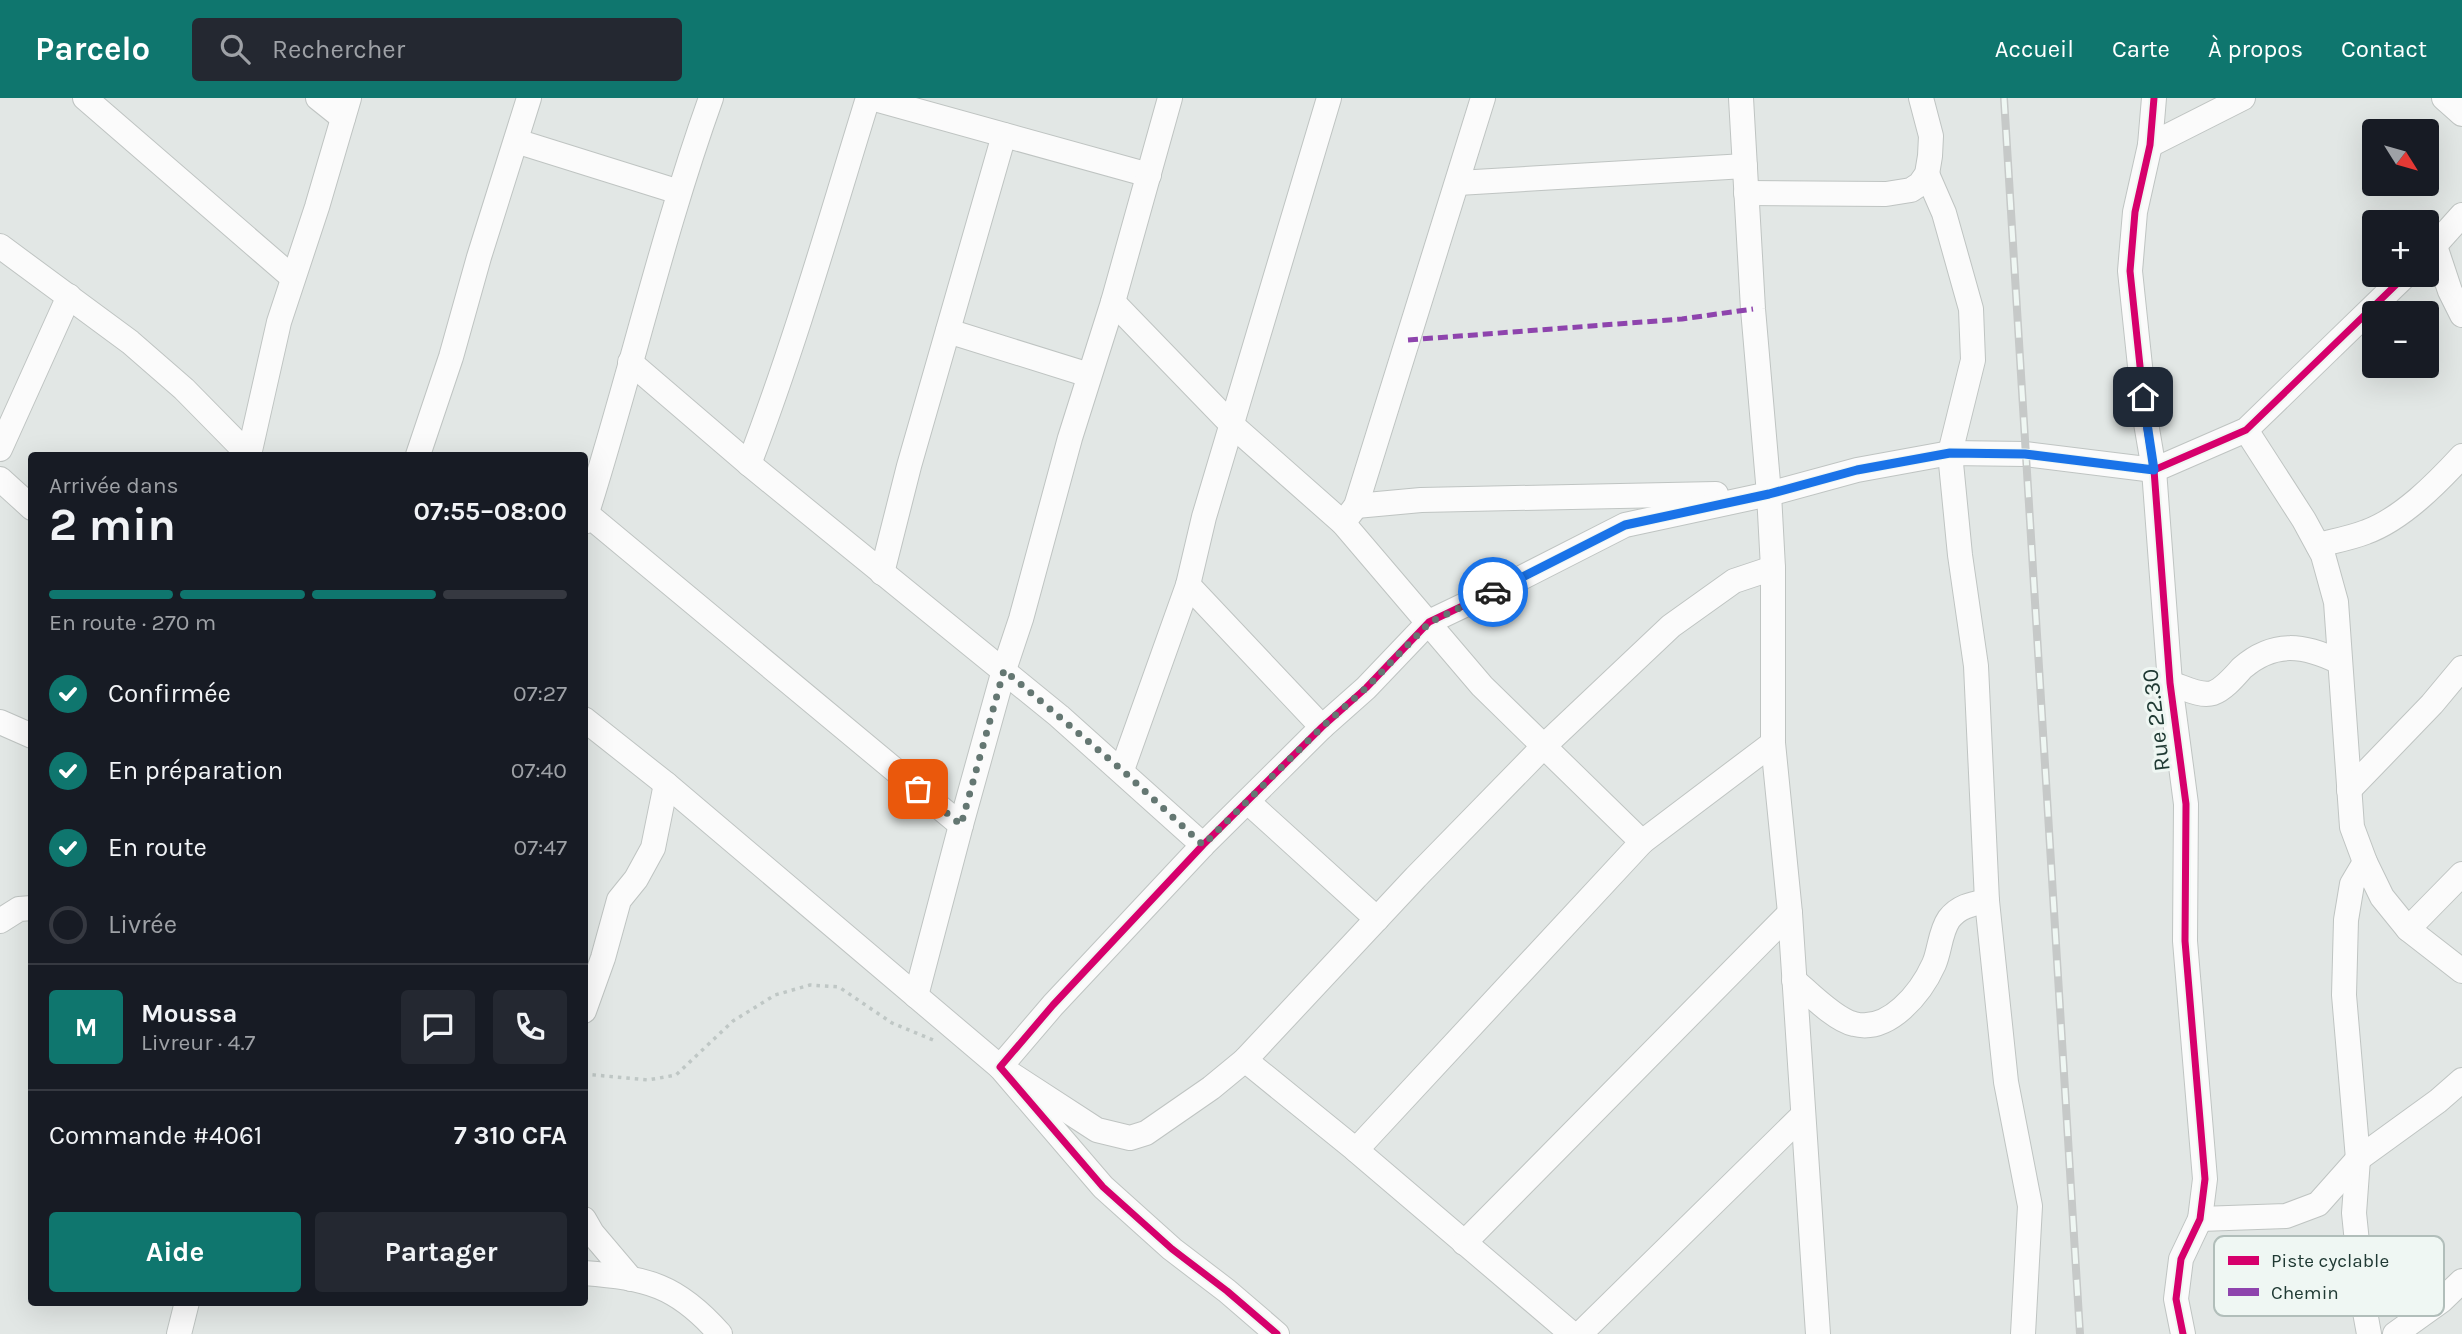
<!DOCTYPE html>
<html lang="fr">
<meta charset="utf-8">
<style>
body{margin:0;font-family:Karla,sans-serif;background:#242831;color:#f1f3f6;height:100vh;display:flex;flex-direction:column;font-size:26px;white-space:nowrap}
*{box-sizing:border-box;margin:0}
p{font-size:23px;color:#9ea1a6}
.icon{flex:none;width:38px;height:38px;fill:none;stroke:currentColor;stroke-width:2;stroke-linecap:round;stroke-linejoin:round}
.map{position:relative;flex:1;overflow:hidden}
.panel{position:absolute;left:28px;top:354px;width:560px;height:854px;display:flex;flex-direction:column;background:#171b24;border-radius:7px;box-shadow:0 7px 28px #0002}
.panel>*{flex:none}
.needle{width:46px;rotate:127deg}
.controls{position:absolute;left:2362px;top:21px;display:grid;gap:14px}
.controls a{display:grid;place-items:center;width:77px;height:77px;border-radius:7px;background:#171b24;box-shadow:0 7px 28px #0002;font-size:35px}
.pin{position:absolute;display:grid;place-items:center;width:60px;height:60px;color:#fff;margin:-30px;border-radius:14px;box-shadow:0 4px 10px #0006}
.courier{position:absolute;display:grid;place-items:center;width:70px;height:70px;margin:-35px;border:5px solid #1a73e8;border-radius:50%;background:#fff;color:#222;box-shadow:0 2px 9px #0007}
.headline em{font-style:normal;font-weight:700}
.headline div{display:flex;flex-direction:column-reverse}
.headline{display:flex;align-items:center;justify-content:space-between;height:119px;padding:0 21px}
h1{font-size:46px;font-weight:700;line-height:52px}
.bar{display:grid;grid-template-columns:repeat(4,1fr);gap:10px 7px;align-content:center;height:84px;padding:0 21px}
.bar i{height:9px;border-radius:5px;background:#363941}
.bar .selected{background:#0f766e}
.bar p{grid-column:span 4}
.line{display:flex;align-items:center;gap:18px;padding:0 21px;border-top:2px solid #363941}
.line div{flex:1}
.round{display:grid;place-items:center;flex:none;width:74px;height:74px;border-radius:7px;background:#242831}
ol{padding:0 21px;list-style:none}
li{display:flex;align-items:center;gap:21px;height:77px}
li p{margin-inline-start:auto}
li .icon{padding:7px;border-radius:50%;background:#0f766e;color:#fff;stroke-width:4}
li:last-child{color:#9ea1a6}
li i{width:38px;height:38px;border:4px solid #363941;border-radius:50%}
.button{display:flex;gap:14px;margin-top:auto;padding:14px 21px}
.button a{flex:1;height:80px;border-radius:7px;background:#0f766e;color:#fff;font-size:28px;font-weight:700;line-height:80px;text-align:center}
.button a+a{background:#242831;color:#f1f3f6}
header{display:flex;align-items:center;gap:42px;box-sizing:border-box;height:98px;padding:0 35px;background:#0f766e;color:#fff}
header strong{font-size:33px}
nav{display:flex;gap:38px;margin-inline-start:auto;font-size:24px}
.search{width:490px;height:63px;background:#242831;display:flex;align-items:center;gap:18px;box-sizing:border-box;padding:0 24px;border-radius:7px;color:#9ea1a6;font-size:26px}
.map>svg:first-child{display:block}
</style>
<header>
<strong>Parcelo</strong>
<div class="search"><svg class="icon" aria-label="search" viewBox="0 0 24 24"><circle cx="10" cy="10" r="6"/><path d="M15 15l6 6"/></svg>Rechercher</div>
<nav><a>Accueil</a><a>Carte</a><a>À propos</a><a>Contact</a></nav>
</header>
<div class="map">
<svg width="2462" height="1236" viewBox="0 0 2462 1236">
<rect width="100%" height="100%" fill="#e2e7e5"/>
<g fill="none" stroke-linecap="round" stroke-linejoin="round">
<defs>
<g id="minor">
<path d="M85,0l208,180"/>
<path d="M318,0l25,20"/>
<path d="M871,0l278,77"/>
<path d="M1741,0l12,211 16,185 4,74v175l17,170 28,421"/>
<path d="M2154,0l-4,47 -15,67 -5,59 16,152 8,47 16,213 16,121 -1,137 20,238 -5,40 -19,40 -5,40 7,35"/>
<path d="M2444,0l18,16"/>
<path d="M516,43l163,51"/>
<path d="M2150,47l93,-47"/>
<path d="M1927,76l17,39 27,96 2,51 -23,93 10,102 16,111 11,235 19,181 24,124 -7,128"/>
<path d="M1458,85l287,-17"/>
<path d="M1746,95l140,1 25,-4 9,-6 7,-10 3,-18 1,-20 -10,-38"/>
<path d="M0,148l130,96 54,47 65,66"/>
<path d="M2435,148l15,45 12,24"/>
<path d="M2427,156l35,-39"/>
<path d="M1113,204l119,123 111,98 139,163 160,156"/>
<path d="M948,233l141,44"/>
<path d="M630,264l119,102 310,252 144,129"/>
<path d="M2246,332l58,90 19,35 13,47 16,225 13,35 17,35 26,32 54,42"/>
<path d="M0,351l69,-153"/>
<path d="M249,357l30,-133 38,-115 32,-109"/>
<path d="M418,357l33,-98 28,-100 50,-159"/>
<path d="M749,366c46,-120 81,-243 119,-366"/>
<path d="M0,381l32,29"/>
<path d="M1356,408l65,-6 295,-6"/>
<path d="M587,416l374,311"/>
<path d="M584,424c45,-140 77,-285 127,-424"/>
<path d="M1343,425l13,-17 127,-408"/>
<path d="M2318,447c16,-4 33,-7 48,-13 36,-13 71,-49 96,-76"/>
<path d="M882,475l27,-107 95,-331"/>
<path d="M1188,487l134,142"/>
<path d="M2170,585c13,4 30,14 43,10 11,-4 21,-16 29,-25 32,-28 63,-23 97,-6"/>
<path d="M584,621l82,65 334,283 97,63 33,8 16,-5 65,-45 34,-28 171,-183 128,-131 127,-120 63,-45 39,-13"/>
<path d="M0,624l32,14"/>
<path d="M1122,672l66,-185 16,-68 125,-419"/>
<path d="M2349,692l83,-86 30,-36"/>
<path d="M1248,704l129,117"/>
<path d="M2365,764l-13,22 -6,36 -2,75 14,164 -4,54 9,88 6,33"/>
<path d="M0,823l19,-12 13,-1"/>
<path d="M2408,831l54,-55"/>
<path d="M1794,882c14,12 41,40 60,44 35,9 67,-31 80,-60 6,-14 6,-32 15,-45 10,-13 23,-15 38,-18"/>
<path d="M916,898l45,-171 43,-155 17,-51 49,-181 43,-136 57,-204"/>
<path d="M584,913l19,-53 16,-58 17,-21 17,-31 13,-64"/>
<path d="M1245,962l111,90 216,184"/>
<path d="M1356,1052l286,-308 131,-99"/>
<path d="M584,1121l8,14 39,46"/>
<path d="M2200,1121l86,-3 32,-12 40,-45 80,-58 24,-21"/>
<path d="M1464,1145l326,-330"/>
<path d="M584,1175c63,5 93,12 136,61"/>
<path d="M179,1236l8,-32"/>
<path d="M1277,1236l-50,-43 -55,-42 -69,-62 -103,-120 53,-62 150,-160 119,-118 44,-39 63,-66 90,-43 106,-54 144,-31 88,-24 93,-17 75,1 129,16 92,-40 160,-155"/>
<path d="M1580,1236l222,-218"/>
<path d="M2395,1236l46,-33 21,-20"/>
</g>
</defs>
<!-- minor casing -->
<use href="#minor" stroke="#bfc4c2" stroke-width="26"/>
<!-- path -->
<path stroke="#bfc7c5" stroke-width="3.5" stroke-dasharray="3.5 5" stroke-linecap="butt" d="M584,976l64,6 28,-5 57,-54 42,-26 35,-10 29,2 53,36 41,17"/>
<!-- minor -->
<use href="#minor" stroke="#fbfbfb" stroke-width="24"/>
<defs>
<path id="rail" d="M2004,0l76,1236"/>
</defs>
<!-- rail casing -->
<use href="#rail" stroke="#c6c9c8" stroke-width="8"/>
<!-- rail -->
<use href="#rail" stroke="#eff7f3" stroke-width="5" stroke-dasharray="16" stroke-linecap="butt"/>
<!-- quiet -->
<path stroke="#8e44ad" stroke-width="5" stroke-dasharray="10 5" stroke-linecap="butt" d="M1408,242l274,-21 71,-10"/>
<defs>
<g id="cycleway">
<path d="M2154,0l-4,47 -15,67 -5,59 16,152 8,47 16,213 16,121 -1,137 20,238 -5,40 -19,40 -5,40 7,35"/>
<path d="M1277,1236l-50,-43 -55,-42 -69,-62 -103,-120 53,-62 150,-160 119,-118 44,-39 63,-66 90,-43 106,-54 144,-31 88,-24 93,-17 75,1 129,16 92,-40 160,-155"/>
</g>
</defs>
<!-- cycleway casing -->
<use href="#cycleway" stroke="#eff7f3" stroke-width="11"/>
<!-- cycleway -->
<use href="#cycleway" stroke="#d6006c" stroke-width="7"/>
</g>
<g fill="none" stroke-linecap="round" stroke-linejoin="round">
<!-- done -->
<path stroke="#647772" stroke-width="7" stroke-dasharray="0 12.6" d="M918,691l43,36 43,-155 118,100 81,75 119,-118 44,-39 64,-66 63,-30"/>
<!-- route -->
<path stroke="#1a73e8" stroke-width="9" d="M1493,494l132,-67 144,-31 88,-24 93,-17 75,1 129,16 -11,-73"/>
</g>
<g text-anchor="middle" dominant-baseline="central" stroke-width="6" stroke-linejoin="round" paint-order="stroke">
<!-- street labels -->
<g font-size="23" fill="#203a34" stroke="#eff7f3">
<text transform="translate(2156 622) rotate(-97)">Rue 22.30</text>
</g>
</g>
<!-- legend -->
<rect x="2214" y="1138" width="230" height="80" rx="10" fill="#eff7f3" stroke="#b1beba" stroke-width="2"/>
<rect x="2228" y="1158" width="31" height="9" fill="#d6006c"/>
<rect x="2228" y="1190" width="31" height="8" fill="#8e44ad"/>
<g font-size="19" fill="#203a34">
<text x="2271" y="1169">Piste cyclable</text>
<text x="2271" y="1201">Chemin</text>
</g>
</svg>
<div class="controls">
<a><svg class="needle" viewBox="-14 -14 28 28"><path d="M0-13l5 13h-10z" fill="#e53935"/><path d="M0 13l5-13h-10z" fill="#9ea1a6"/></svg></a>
<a>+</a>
<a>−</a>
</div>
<div class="pin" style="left:918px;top:691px;background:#ea580c"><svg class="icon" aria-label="bag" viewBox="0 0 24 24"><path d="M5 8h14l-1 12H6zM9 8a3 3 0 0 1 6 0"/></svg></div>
<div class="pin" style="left:2143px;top:299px;background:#1f2937"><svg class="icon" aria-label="home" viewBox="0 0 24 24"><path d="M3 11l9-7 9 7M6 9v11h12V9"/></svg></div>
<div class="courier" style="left:1493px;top:494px"><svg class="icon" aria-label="car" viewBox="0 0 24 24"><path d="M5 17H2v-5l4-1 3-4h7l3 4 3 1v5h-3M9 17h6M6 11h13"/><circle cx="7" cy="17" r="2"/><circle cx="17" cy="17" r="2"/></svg></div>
<section class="panel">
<div class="headline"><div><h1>2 min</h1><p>Arrivée dans</p></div><em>07:55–08:00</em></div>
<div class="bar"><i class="selected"></i><i class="selected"></i><i class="selected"></i><i></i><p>En route · 270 m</p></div>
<ol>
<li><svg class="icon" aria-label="check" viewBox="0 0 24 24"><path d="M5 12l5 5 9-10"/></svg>Confirmée<p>07:27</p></li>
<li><svg class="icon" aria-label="check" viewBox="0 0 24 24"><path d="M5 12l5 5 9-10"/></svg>En préparation<p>07:40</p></li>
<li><svg class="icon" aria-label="check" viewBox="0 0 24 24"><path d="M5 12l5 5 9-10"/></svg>En route<p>07:47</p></li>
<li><i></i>Livrée</li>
</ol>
<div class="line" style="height:126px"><b class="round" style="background:#0f766e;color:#fff">M</b><div><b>Moussa</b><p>Livreur · 4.7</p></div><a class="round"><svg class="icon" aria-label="chat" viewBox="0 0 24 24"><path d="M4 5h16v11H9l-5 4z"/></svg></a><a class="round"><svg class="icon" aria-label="phone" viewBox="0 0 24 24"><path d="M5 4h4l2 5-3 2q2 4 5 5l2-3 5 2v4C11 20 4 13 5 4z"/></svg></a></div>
<div class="line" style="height:91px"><div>Commande #4061</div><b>7 310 CFA</b></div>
<div class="button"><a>Aide</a><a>Partager</a></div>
</section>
</div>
